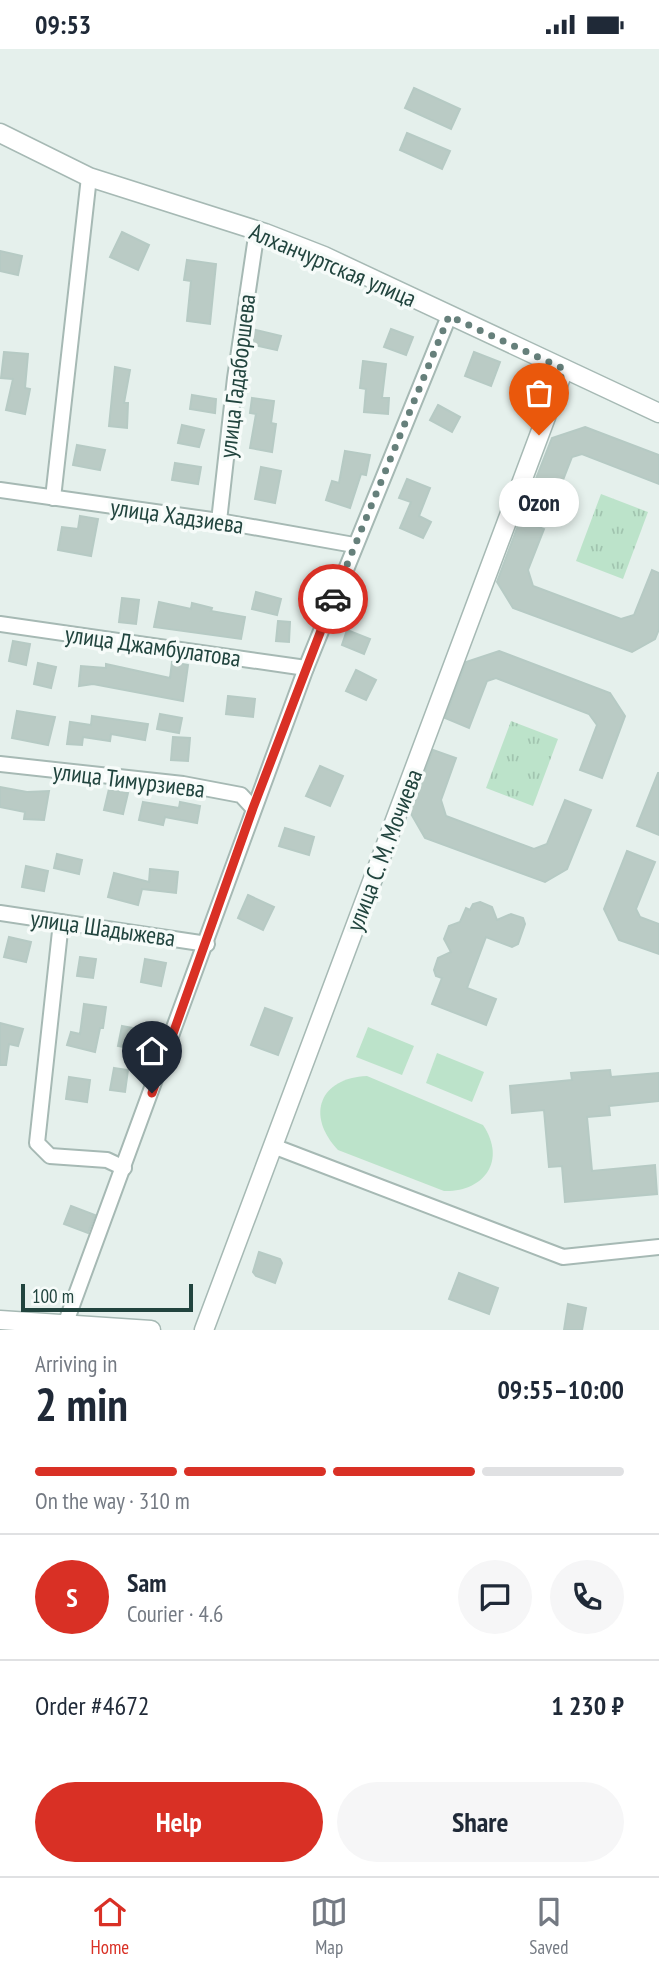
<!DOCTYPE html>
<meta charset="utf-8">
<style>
body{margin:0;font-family:"PT Sans Narrow",sans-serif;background:#f6f6f7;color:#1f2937;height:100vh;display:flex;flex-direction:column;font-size:26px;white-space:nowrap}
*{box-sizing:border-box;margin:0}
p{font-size:23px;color:#747a83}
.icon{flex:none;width:38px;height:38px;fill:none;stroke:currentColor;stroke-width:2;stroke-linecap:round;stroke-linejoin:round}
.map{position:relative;height:1281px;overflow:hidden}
.sheet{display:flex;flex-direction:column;background:#fff;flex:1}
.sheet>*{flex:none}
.scale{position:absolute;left:21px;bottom:18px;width:172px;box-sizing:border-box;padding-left:7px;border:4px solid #21443e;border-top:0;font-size:19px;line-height:24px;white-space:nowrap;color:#21443e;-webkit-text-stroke:5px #f6fbf9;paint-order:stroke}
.pin{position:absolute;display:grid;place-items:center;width:60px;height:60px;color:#fff;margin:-72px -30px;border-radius:50% 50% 50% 0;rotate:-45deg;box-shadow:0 0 7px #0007}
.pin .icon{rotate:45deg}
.courier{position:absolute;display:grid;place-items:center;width:70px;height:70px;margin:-35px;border:5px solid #d93025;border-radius:50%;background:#fff;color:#222;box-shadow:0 2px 9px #0007}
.bubble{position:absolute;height:49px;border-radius:24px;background:#fff;box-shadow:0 4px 10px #0003;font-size:23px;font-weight:700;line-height:49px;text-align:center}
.overview em{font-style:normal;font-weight:700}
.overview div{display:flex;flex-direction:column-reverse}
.overview{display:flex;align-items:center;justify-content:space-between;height:119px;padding:0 35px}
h1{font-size:46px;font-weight:700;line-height:52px}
.bar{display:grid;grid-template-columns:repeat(4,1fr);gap:10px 7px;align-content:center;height:84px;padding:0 35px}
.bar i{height:9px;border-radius:5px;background:#e0e1e3}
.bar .on{background:#d93025}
.bar p{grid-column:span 4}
.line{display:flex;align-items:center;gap:18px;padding:0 35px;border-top:2px solid #e0e1e3}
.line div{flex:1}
.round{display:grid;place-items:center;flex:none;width:74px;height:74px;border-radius:37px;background:#f6f6f7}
.cta{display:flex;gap:14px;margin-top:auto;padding:14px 35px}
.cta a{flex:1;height:80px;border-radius:42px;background:#d93025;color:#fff;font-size:28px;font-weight:700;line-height:80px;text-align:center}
.cta a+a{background:#f6f6f7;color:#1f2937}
.status{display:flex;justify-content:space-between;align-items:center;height:49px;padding:0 35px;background:#fff;direction:ltr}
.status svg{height:19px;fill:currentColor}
.tabs{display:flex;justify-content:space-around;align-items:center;height:98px;border-top:2px solid #e0e1e3;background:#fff;font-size:19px;color:#747a83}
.tabs a{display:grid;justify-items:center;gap:4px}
.tabs .on{color:#d93025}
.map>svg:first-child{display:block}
</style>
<div class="status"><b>09:53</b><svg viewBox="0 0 49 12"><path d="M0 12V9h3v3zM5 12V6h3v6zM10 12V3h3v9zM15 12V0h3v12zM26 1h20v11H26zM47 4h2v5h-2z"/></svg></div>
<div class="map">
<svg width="659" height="1281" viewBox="0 0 659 1281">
<defs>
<pattern id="park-tufts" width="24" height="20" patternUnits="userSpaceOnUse" patternTransform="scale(1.75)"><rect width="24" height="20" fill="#bce3ca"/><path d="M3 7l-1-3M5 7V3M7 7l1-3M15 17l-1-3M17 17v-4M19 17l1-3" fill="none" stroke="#a1c4af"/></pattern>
</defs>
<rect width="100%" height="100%" fill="#e5f0ec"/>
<!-- park -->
<g fill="url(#park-tufts)">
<path d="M601,445l47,18 -25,67 -47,-18z"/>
<path d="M511,672l47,18 -25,67 -47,-18z"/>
</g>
<!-- garden -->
<g fill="#bce3ca">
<path d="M368,978l46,19 -12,29 -46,-18z"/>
<path d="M437,1004l47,19 -12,30 -46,-19z"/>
<path d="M367,1027l116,49c24,36 1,67 -39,66l-106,-41c-33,-35 -18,-72 29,-74z"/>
</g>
<!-- building -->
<g fill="#bacbc5" stroke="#b6cac4" stroke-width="2">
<path d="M414,39l46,21 -9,20 -46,-21z"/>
<path d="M407,84l43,18 -8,18 -42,-19z"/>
<path d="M122,183l27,13 -11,25 -28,-13z"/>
<path d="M0,202l22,5 -4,19 -18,-4z"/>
<path d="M187,211l29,4 -6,60 -23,-3 4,-40 -7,-1z"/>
<path d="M252,280l29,7 -4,14 -27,-6z"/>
<path d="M391,280l22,8 -7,18 -22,-8z"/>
<path d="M4,303l24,2 -3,34 5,1 -5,25 -19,-4 7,-31 -12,-1z"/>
<path d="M474,303l26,10 -9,24 -26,-10z"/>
<path d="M363,312l23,3 -4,34h7l-1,16 -24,-2 2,-23 -6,-1z"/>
<path d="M115,318l15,3 -6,33h4l-1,25 -18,-2z"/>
<path d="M192,346l24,4 -1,14 -25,-4z"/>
<path d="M252,349l22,3 -3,22 5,1 -4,28 -22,-4 6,-34 -6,-1z"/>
<path d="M438,356l22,12 -8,15 -22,-12z"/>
<path d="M182,376l22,5 -5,17 -21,-4z"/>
<path d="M585,378l74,28v29l-77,-30 -10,3 -18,46 -24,-9 22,-56z"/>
<path d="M77,396l28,5 -5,20 -27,-5z"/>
<path d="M345,402l25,4 -4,20 -5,-1 -11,34 -24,-8 6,-19 7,2z"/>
<path d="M175,414l26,4 -3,17 -26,-4z"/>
<path d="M261,418l20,4 -6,32 -20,-4z"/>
<path d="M407,430l23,9 -11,28 12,6 -8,16 -23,-10 11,-26 -12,-4z"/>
<path d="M80,467l18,3 -7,37 -33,-6 4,-23 16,2z"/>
<path d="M520,471l24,9 -16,41 5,16 88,33 13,-4 18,-45 7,3v56l-4,10 -23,13 -119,-44 -16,-26z"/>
<path d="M256,543l25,7 -4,16 -25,-6z"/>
<path d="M122,549l17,2 -3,24 -17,-2z"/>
<path d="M159,553l32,7 1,-6 20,5 -1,3 34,6 -4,22 -87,-12z"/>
<path d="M278,572l12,1 -1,20 -13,-1z"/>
<path d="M347,581l23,9 -6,15 -22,-9z"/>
<path d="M13,592l17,3 -4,21 -17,-4z"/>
<path d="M499,602l111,42 15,23 -23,62 -22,-8 17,-45 -8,-11 -93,-36 -9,3 -18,47 -24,-10 21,-56z"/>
<path d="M172,613l16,3 -5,36 -90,-17 -14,2 2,-20 25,2v-4l64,14z"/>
<path d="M38,614l18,4 -5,21 -17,-4z"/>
<path d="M356,621l20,10 -10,20 -20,-9z"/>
<path d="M228,647l27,3 -2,18 -27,-3z"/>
<path d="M17,662l38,6 -7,28 -36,-7z"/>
<path d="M160,665l22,4 -3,15 -22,-4z"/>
<path d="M92,667l56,8 -3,16 -34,-6 -1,7 -27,-4 -1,8 -15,-1 3,-22 21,3z"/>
<path d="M173,688l17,1 -2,23 -17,-1z"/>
<path d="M433,701l23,8 -15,42 5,16 88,33 13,-5 18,-44 26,10 -24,59 -22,13 -120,-44 -15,-26z"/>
<path d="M320,717l23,10 -13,30 -24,-10z"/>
<path d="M658,724h1v62l-22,-9z"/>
<path d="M0,738l27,5 22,-1 -5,29 -20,-1 1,-7 -25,-5z"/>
<path d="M109,740l19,4 -5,21 -19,-4z"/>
<path d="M143,753l36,6 1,-6 20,4 -3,17 -32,-6 -2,8 -24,-5z"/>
<path d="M285,779l29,9 -5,18 -30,-9z"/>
<path d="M627,802l28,11 -19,47 4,8 19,7v30l-40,-14 -15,-31z"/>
<path d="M57,805l25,6 -3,14 -25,-6z"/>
<path d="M26,817l22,5 -4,20 -22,-4z"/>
<path d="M150,820l28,3 -2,21 -34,-4 -4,16 -30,-8 6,-24 35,9z"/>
<path d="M248,846l26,12 -11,23 -25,-12z"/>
<path d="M480,853l12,5 5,13 14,-6 12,4 2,6 -7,20 -6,3 -26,-10 -19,51 29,11 -10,26 -54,-21 10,-26 -6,-2 -2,-6 4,-12 13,-6 -7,-13 5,-13 11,-4 6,-14 4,2 3,-6z"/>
<path d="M9,888l22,5 -5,20 -22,-5z"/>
<path d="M80,908l16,2 -3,19 -16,-2z"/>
<path d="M145,910l21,4 -5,23 -20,-4z"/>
<path d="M84,955l22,3 -3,21h-3l-5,24 -28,-7 4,-13 9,2z"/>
<path d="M265,959l27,10 -14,37 -27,-10z"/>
<path d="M0,974l23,6 -5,17 -9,-2 -3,21h-6z"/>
<path d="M122,977l22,4 -4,20 -22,-4z"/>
<path d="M114,1019l14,2 -3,22 -15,-2z"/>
<path d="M610,1021l1,7 48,-4v28l-50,5 1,9 -23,2 5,54 63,-6 2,29 -92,8 -3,-36 -13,1 -5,-57 -32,3 -2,-27 62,-6 -1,-7z"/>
<path d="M69,1028l21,3 -3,22 -21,-3z"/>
<path d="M71,1157l24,9 -7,18 -24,-9z"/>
<path d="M259,1203l21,7 2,4 -7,20 -19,-7 -3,-4z"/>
<path d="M459,1224l39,15 -9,26 -40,-15z"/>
<path d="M568,1255l18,4 -4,22h-18z"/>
</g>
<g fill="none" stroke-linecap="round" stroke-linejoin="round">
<defs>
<g id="minor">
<path d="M0,441l219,31 135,24"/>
<path d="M53,449l36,-321"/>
<path d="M219,472l16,-143 22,-148"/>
<path d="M0,575l306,44"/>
<path d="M0,715l183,20 58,11 12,13"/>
<path d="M0,864l207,31"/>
<path d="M61,873l-24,221 13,13 57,4 17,8"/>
<path d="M273,1097l290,111 96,-10"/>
<path d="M66,1273l240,-654 143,-352"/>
</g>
<g id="tertiary">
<path d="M0,84l89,44 176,56 59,23 335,157"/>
<path d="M0,1271l151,10"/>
<path d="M204,1281l360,-961"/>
</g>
</defs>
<!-- minor casing -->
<use href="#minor" stroke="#a6b9b4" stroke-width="18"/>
<!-- tertiary casing -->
<use href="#tertiary" stroke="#a6b9b4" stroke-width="21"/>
<!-- minor -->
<use href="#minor" stroke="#fff" stroke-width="14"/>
<!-- tertiary -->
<use href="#tertiary" stroke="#fff" stroke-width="18"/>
</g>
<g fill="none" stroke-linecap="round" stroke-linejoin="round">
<!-- done -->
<path stroke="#66807b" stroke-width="7" stroke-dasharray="0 12.6" d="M333,550l116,-283 115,53 -25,66"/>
<!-- route -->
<path stroke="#d93025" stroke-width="9" d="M152,1044l101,-285 80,-209"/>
</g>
<g text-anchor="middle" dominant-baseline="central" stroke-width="7" stroke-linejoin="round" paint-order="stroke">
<!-- street labels -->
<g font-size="24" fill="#21443e" stroke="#f6fbf9">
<text transform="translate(333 216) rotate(23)">Алханчуртская улица</text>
<text transform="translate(237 327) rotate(-83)">улица Гадаборшева</text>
<text transform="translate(177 467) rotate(8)">улица Хадзиева</text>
<text transform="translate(153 597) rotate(8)">улица Джамбулатова</text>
<text transform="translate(129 731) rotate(7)">улица Тимурзиева</text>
<text transform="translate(384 801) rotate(-69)">улица С. М. Мочиева</text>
<text transform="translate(103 879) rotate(8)">улица Шадыжева</text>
</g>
</g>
</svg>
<div class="scale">100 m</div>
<div class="pin" style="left:539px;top:386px;background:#ea580c"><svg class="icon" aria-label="bag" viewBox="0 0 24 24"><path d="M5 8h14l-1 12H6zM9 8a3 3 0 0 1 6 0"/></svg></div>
<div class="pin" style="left:152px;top:1044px;background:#1f2937"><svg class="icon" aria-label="home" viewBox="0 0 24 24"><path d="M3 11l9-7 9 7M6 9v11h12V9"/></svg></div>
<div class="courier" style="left:333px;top:550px"><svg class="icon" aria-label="car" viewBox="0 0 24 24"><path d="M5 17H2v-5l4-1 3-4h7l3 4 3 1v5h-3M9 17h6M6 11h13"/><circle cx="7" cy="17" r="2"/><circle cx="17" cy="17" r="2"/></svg></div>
<div class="bubble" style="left:499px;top:429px;width:80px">Ozon</div>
</div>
<section class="sheet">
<div class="overview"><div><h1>2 min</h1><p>Arriving in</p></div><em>09:55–10:00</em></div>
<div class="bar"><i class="on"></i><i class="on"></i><i class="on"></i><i></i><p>On the way · 310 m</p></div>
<div class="line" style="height:126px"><b class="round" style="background:#d93025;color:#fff">S</b><div><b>Sam</b><p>Courier · 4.6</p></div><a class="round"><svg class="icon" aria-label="chat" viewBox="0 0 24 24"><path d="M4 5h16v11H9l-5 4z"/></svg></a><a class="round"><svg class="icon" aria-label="phone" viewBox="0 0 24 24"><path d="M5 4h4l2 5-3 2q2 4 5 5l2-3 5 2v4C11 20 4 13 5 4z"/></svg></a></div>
<div class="line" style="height:91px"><div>Order #4672</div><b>1 230 ₽</b></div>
<div class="cta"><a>Help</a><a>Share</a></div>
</section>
<nav class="tabs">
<a class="on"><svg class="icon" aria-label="home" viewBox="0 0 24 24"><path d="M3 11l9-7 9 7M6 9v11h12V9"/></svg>Home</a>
<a><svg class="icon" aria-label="map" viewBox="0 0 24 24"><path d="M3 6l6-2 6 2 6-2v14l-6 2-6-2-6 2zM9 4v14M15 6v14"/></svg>Map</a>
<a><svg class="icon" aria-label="saved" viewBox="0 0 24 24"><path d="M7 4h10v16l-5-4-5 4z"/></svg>Saved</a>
</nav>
